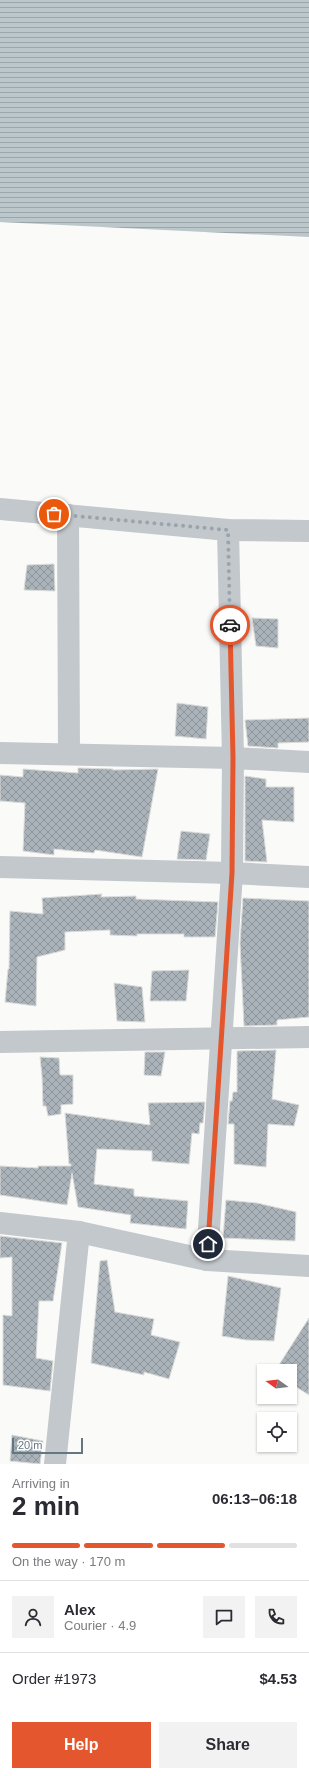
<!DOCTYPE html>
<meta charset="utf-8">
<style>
body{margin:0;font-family:Helvetica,sans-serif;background:#f2f2f3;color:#2b2b33;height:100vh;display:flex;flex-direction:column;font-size:15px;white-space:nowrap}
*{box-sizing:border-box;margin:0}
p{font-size:13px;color:#7c7c81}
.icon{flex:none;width:22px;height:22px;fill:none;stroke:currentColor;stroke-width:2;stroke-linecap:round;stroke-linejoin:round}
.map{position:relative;height:1464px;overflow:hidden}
.sheet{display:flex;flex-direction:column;background:#fff;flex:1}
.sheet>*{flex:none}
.needle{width:26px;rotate:285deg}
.controls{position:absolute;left:257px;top:1364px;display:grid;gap:8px}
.controls a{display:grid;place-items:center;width:40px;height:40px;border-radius:0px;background:#fff;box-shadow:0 1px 3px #0004;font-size:20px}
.scale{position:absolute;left:12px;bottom:10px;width:71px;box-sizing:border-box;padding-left:4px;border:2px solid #657683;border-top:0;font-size:11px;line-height:14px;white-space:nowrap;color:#657683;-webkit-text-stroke:3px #fff;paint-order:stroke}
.pin{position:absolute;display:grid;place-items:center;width:34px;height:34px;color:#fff;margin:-17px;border:2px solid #fff;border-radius:50%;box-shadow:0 1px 4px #0007}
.courier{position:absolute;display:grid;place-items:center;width:40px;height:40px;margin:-20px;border:3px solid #e4572e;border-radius:50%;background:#fff;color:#222;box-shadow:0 1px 5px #0007}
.overview em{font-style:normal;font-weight:700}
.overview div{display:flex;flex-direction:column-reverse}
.overview{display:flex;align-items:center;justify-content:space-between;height:68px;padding:0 12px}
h1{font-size:26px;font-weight:700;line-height:30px}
.bar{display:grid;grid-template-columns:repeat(4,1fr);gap:6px 4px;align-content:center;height:48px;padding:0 12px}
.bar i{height:5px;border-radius:3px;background:#e1e1e2}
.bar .current{background:#e4572e}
.bar p{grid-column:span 4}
.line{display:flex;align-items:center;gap:10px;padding:0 12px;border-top:1px solid #e1e1e2}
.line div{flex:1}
.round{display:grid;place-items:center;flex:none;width:42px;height:42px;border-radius:0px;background:#f2f2f3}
.cta{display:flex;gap:8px;margin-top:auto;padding:8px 12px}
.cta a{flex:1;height:46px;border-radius:0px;background:#e4572e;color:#fff;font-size:16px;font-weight:700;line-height:46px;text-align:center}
.cta a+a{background:#f2f2f3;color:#2b2b33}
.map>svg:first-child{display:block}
</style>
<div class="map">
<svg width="309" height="1464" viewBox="0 0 309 1464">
<defs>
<pattern id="water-rules" width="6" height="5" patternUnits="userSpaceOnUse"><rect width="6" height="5" fill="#bbc7cb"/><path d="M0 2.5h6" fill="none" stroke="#9ca6aa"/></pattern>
<pattern id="building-cross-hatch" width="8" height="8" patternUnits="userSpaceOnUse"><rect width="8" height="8" fill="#aab3b9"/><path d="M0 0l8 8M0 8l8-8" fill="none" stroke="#8e969c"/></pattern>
</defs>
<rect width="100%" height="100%" fill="#fafaf8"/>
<!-- water -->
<path fill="url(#water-rules)" d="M0,0h309v237l-309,-15z"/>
<!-- building -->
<g fill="url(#building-cross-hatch)" stroke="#dcdcda">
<path d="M54,564l1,27 -31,-1 3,-25z"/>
<path d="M252,618l26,1v29l-22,-2z"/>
<path d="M177,703l31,4 -2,32 -31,-3z"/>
<path d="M309,718v24l-31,1v5l-30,-2 -3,-26z"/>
<path d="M78,768l35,1v1l45,-1 -16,88 -47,-7 -1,3 -40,-4v6l-31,-4 2,-48 -25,-2v-26l23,2v-8l55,4z"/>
<path d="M245,776l21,3v8h28v35l-32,-2 5,42 -22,-1z"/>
<path d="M181,831l29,3 -4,26 -29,-1z"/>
<path d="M102,894l-1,3 35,-1v3l82,3 -3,35h-31v-3h-47v2l-27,-1v-5l-45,2v18l-28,7 -1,49 -31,-4 3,-33h1l1,-58 33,3 -1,-16z"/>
<path d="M243,898l66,3v116l-32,3v5l-33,1 -4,-83z"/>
<path d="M189,970l-3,31h-36l2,-30z"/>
<path d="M114,983l28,4 3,35 -28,-1z"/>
<path d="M276,1050l-4,49 27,6 -5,21 -26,-2 -2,43 -32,-3v-40h-6l2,-23h2l1,-9h4v-41z"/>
<path d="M145,1052h20l-4,24 -17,-1z"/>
<path d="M40,1057l19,1 1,17h13v29l-12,1v9l-13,2 -2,-10h-3l-1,-30z"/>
<path d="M205,1102l-2,21h-3l-1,11 -7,-1 -3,31 -37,-3v-10l-55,-2 -3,35 40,5v7l54,5 -2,28 -56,-6 1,-8 -53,-8 -6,-34 -5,32 -67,-10v-29l38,2v-2h33v-2h-2l-4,-51 85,12 -2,-22z"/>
<path d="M226,1200l31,3 39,9 -1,29 -72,-3z"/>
<path d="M0,1236l62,7 -9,58h-14l-3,57 17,3 -3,30 -47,-6v-70l9,1v-59l-12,1z"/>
<path d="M107,1260l8,52 39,7 -3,16 29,7 -11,37 -25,-7v3l-53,-12 9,-102z"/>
<path d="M228,1276l53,12 -7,53 -28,-1 -24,-4z"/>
<path d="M309,1318v77l-19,-12v-12h-15z"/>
<path d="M12,1435l31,6 -3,23 -30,-3z"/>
</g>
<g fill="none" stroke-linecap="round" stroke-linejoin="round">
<!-- street -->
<g stroke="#c3c8cc" stroke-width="22">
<path d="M0,509l228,21 81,1"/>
<path d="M68,515l1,239"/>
<path d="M0,753l233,5 -5,-228"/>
<path d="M0,867l232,6 77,4"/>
<path d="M0,1042l309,-5"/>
<path d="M0,1223l79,9 128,28 102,6"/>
<path d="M207,1260l25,-387 1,-115 76,4"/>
<path d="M55,1464l24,-232"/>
</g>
</g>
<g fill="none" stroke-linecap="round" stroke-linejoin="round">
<!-- done -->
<path stroke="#99a4ac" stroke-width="4" stroke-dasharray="0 7.2" d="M54,514l174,16 2,95"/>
<!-- route -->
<path stroke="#e4572e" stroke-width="5" d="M208,1244l24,-371 1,-115 -3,-133"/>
</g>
</svg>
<div class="controls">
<a><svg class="needle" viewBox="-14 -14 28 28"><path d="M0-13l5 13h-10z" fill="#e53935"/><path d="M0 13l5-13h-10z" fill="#7c7c81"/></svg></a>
<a><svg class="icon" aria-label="locate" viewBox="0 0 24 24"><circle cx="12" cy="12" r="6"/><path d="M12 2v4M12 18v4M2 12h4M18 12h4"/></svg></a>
</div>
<div class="scale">20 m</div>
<div class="pin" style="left:54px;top:514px;background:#ea580c"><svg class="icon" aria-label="bag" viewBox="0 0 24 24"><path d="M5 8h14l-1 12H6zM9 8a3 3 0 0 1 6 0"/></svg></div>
<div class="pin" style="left:208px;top:1244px;background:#1f2937"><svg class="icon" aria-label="home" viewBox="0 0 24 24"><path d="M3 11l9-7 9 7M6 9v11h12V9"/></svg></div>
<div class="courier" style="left:230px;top:625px"><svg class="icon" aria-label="car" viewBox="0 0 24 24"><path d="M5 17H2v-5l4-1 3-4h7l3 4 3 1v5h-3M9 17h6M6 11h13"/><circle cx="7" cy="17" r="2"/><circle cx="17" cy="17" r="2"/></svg></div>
</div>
<section class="sheet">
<div class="overview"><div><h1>2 min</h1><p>Arriving in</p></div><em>06:13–06:18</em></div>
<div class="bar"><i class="current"></i><i class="current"></i><i class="current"></i><i></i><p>On the way · 170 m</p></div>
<div class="line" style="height:72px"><a class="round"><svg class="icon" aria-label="person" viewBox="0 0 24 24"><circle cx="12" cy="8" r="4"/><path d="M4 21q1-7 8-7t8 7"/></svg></a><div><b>Alex</b><p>Courier · 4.9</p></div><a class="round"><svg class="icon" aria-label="chat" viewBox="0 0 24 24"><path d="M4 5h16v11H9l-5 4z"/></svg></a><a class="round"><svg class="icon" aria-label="phone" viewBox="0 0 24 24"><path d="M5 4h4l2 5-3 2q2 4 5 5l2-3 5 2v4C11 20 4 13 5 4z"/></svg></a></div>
<div class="line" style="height:52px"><div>Order #1973</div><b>$4.53</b></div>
<div class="cta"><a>Help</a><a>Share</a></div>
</section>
